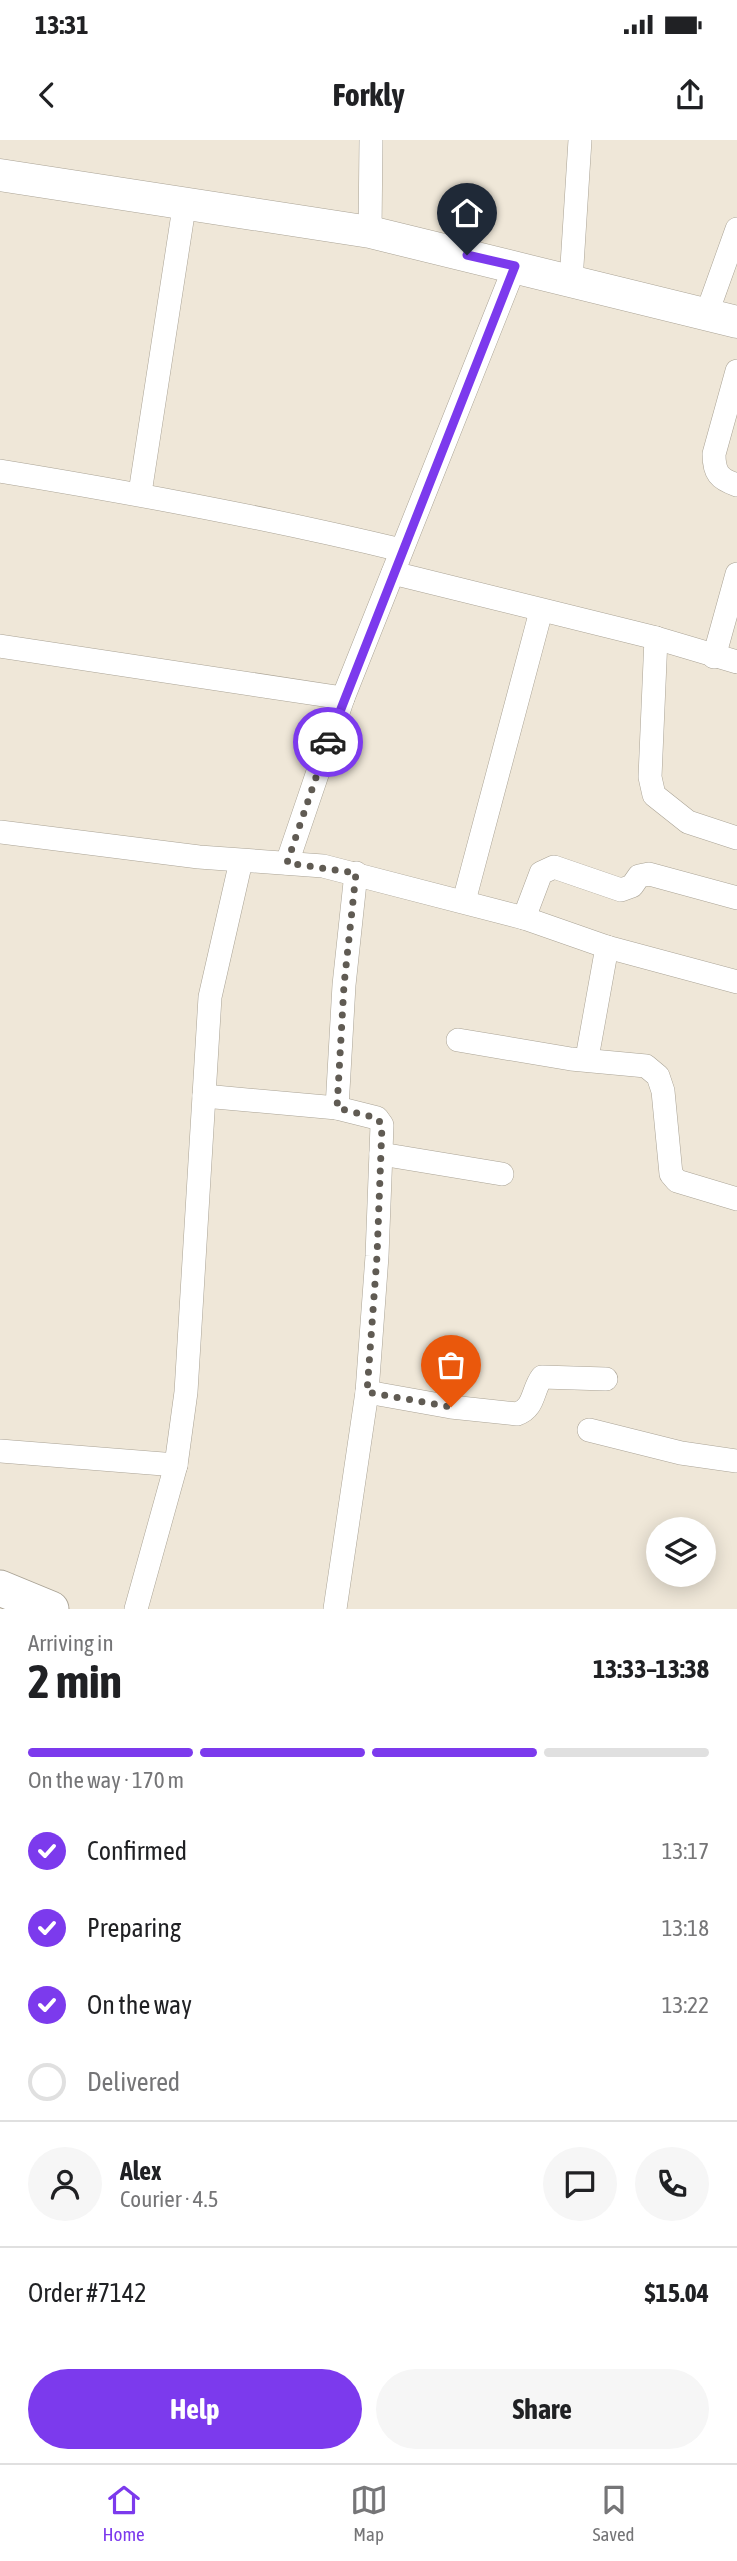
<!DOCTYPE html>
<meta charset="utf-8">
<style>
body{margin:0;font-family:"Asap Condensed",sans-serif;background:#f6f6f6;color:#202124;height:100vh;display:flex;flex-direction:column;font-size:26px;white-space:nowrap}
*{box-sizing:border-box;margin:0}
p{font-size:23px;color:#757577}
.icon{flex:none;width:38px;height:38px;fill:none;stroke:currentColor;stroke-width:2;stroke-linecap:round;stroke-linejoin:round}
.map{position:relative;height:1469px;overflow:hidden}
.sheet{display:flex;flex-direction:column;background:#fff;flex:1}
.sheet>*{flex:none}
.controls{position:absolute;left:646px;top:1377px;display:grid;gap:14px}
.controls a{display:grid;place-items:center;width:70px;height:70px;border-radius:50%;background:#fff;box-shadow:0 4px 18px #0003;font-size:35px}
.pin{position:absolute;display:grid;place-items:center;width:60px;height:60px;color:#fff;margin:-72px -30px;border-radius:50% 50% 50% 0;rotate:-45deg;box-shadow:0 0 7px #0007}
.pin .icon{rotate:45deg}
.courier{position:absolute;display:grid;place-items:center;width:70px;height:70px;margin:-35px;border:5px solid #7c3aed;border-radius:50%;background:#fff;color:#222;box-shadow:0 2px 9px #0007}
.summary em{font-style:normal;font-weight:700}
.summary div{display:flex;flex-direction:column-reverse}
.summary{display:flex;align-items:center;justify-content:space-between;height:119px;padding:0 28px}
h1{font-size:46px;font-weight:700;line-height:52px}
.bar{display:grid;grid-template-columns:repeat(4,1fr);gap:10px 7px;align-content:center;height:84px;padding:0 28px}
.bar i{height:9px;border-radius:5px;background:#e0e0e0}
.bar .on{background:#7c3aed}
.bar p{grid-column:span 4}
.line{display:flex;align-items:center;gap:18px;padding:0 28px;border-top:2px solid #e0e0e0}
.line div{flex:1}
.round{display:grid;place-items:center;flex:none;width:74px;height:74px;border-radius:37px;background:#f6f6f6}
ol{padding:0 28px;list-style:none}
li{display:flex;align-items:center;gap:21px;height:77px}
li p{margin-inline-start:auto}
li .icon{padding:7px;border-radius:50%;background:#7c3aed;color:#fff;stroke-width:4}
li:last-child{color:#757577}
li i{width:38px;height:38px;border:4px solid #e0e0e0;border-radius:50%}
.button{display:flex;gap:14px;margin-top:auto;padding:14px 28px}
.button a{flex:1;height:80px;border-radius:42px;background:#7c3aed;color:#fff;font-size:28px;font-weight:700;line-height:80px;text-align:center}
.button a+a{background:#f6f6f6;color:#202124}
.status{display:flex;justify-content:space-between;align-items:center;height:49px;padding:0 35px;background:#fff;direction:ltr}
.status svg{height:19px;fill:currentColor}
header{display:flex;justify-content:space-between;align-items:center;height:91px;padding:0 28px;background:#fff;font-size:32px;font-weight:700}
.tab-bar{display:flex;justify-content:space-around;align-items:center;height:98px;border-top:2px solid #e0e0e0;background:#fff;font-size:19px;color:#757577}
.tab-bar a{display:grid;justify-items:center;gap:4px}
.tab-bar .on{color:#7c3aed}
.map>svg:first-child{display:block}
</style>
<div class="status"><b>13:31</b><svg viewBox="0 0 49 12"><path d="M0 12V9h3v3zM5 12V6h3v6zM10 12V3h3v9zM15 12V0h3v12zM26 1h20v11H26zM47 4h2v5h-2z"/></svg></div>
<header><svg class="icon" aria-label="back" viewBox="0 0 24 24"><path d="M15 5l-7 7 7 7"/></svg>Forkly<svg class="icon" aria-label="share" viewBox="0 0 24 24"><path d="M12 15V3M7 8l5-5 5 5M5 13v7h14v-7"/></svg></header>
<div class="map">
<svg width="737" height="1469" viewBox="0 0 737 1469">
<rect width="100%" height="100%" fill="#efe7d8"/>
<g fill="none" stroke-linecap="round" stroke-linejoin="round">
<defs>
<g id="street">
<path d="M370,92l1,-92"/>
<path d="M571,141l9,-141"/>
<path d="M707,173l30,-84"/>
<path d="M737,231l-23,83c0,19 5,25 23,31"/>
<path d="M0,331c135,22 268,47 401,79"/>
<path d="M140,353l45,-292"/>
<path d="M393,433l263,65 81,24"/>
<path d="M656,498l-6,139 4,18 34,27 49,16"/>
<path d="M0,506l343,52"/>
<path d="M714,517l23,-83"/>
<path d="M0,692l199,25 124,9 201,52 17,-45 13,-6 67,23 11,-4 7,-10 10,-2 88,24"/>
<path d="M287,723l56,-165 172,-432"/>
<path d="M464,761l77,-290"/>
<path d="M524,778l83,29 130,35"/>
<path d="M458,900l113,19 75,7 12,10 5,15 8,83 6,7 60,18"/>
<path d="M587,918l20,-111"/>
<path d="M204,956l133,12 40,10 5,7 -5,131 -10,136 -32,217"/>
<path d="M337,968l7,-123 12,-112"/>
<path d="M381,1014l121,20"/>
<path d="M367,1252l84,15 66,7c18,-6 15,-24 25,-37l64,2"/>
<path d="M589,1290l92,23 56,8"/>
<path d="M0,1311l176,14"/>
<path d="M136,1469l40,-144 10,-73 24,-395 31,-136"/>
</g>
<path id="secondary" d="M0,35l370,57 367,90"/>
<path id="primary" d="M0,1448l51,21"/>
</defs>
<!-- street casing -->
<use href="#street" stroke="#aaa395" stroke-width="24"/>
<!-- secondary casing -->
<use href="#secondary" stroke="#aaa395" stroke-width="33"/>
<!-- primary casing -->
<use href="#primary" stroke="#aaa395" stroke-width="37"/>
<!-- street -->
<use href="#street" stroke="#fff" stroke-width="23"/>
<!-- secondary -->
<use href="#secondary" stroke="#fff" stroke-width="32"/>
<!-- primary -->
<use href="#primary" stroke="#fff" stroke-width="35"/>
</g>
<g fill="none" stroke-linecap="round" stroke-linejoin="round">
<!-- done -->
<path stroke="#605b53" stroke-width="7" stroke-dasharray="0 12.6" d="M328,602l-41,121 69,10 -12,112 -7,123 40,10 5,7 -5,131 -10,136 84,15"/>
<!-- route -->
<path stroke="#7c3aed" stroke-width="9" d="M328,602l187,-476 -48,-11"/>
</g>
</svg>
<div class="controls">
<a><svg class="icon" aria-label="layers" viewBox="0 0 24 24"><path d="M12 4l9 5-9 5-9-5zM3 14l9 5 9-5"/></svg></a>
</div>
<div class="pin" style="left:451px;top:1267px;background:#ea580c"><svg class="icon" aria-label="bag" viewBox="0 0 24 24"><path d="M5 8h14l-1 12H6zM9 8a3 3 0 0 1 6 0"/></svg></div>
<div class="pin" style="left:467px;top:115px;background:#1f2937"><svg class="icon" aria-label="home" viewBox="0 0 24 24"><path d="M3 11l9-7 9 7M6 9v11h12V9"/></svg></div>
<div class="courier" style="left:328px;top:602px"><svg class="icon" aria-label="car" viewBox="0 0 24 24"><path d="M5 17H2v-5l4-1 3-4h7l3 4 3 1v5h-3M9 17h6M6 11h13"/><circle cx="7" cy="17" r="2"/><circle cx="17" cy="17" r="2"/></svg></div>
</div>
<section class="sheet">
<div class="summary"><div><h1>2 min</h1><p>Arriving in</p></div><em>13:33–13:38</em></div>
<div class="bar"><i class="on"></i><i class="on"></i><i class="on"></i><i></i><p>On the way · 170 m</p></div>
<ol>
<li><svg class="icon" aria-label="check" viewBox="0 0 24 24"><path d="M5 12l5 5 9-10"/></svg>Confirmed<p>13:17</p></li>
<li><svg class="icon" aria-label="check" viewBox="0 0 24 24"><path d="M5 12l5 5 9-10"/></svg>Preparing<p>13:18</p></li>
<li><svg class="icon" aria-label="check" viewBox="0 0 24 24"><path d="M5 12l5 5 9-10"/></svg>On the way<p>13:22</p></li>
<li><i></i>Delivered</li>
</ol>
<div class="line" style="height:126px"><a class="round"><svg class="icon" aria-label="person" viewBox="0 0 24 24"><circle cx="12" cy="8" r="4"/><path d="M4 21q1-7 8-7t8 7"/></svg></a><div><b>Alex</b><p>Courier · 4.5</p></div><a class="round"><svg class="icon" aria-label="chat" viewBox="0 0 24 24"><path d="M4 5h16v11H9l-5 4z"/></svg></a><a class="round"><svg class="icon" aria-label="phone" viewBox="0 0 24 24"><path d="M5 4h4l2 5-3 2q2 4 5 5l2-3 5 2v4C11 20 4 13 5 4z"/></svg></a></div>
<div class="line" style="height:91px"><div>Order #7142</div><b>$15.04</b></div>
<div class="button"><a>Help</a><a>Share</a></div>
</section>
<nav class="tab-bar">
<a class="on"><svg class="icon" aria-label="home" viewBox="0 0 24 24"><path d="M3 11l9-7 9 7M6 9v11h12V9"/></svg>Home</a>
<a><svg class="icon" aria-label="map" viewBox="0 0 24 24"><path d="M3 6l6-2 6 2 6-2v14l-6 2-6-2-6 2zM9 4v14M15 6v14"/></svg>Map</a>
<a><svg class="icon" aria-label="saved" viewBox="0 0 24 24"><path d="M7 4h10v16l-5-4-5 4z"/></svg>Saved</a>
</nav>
